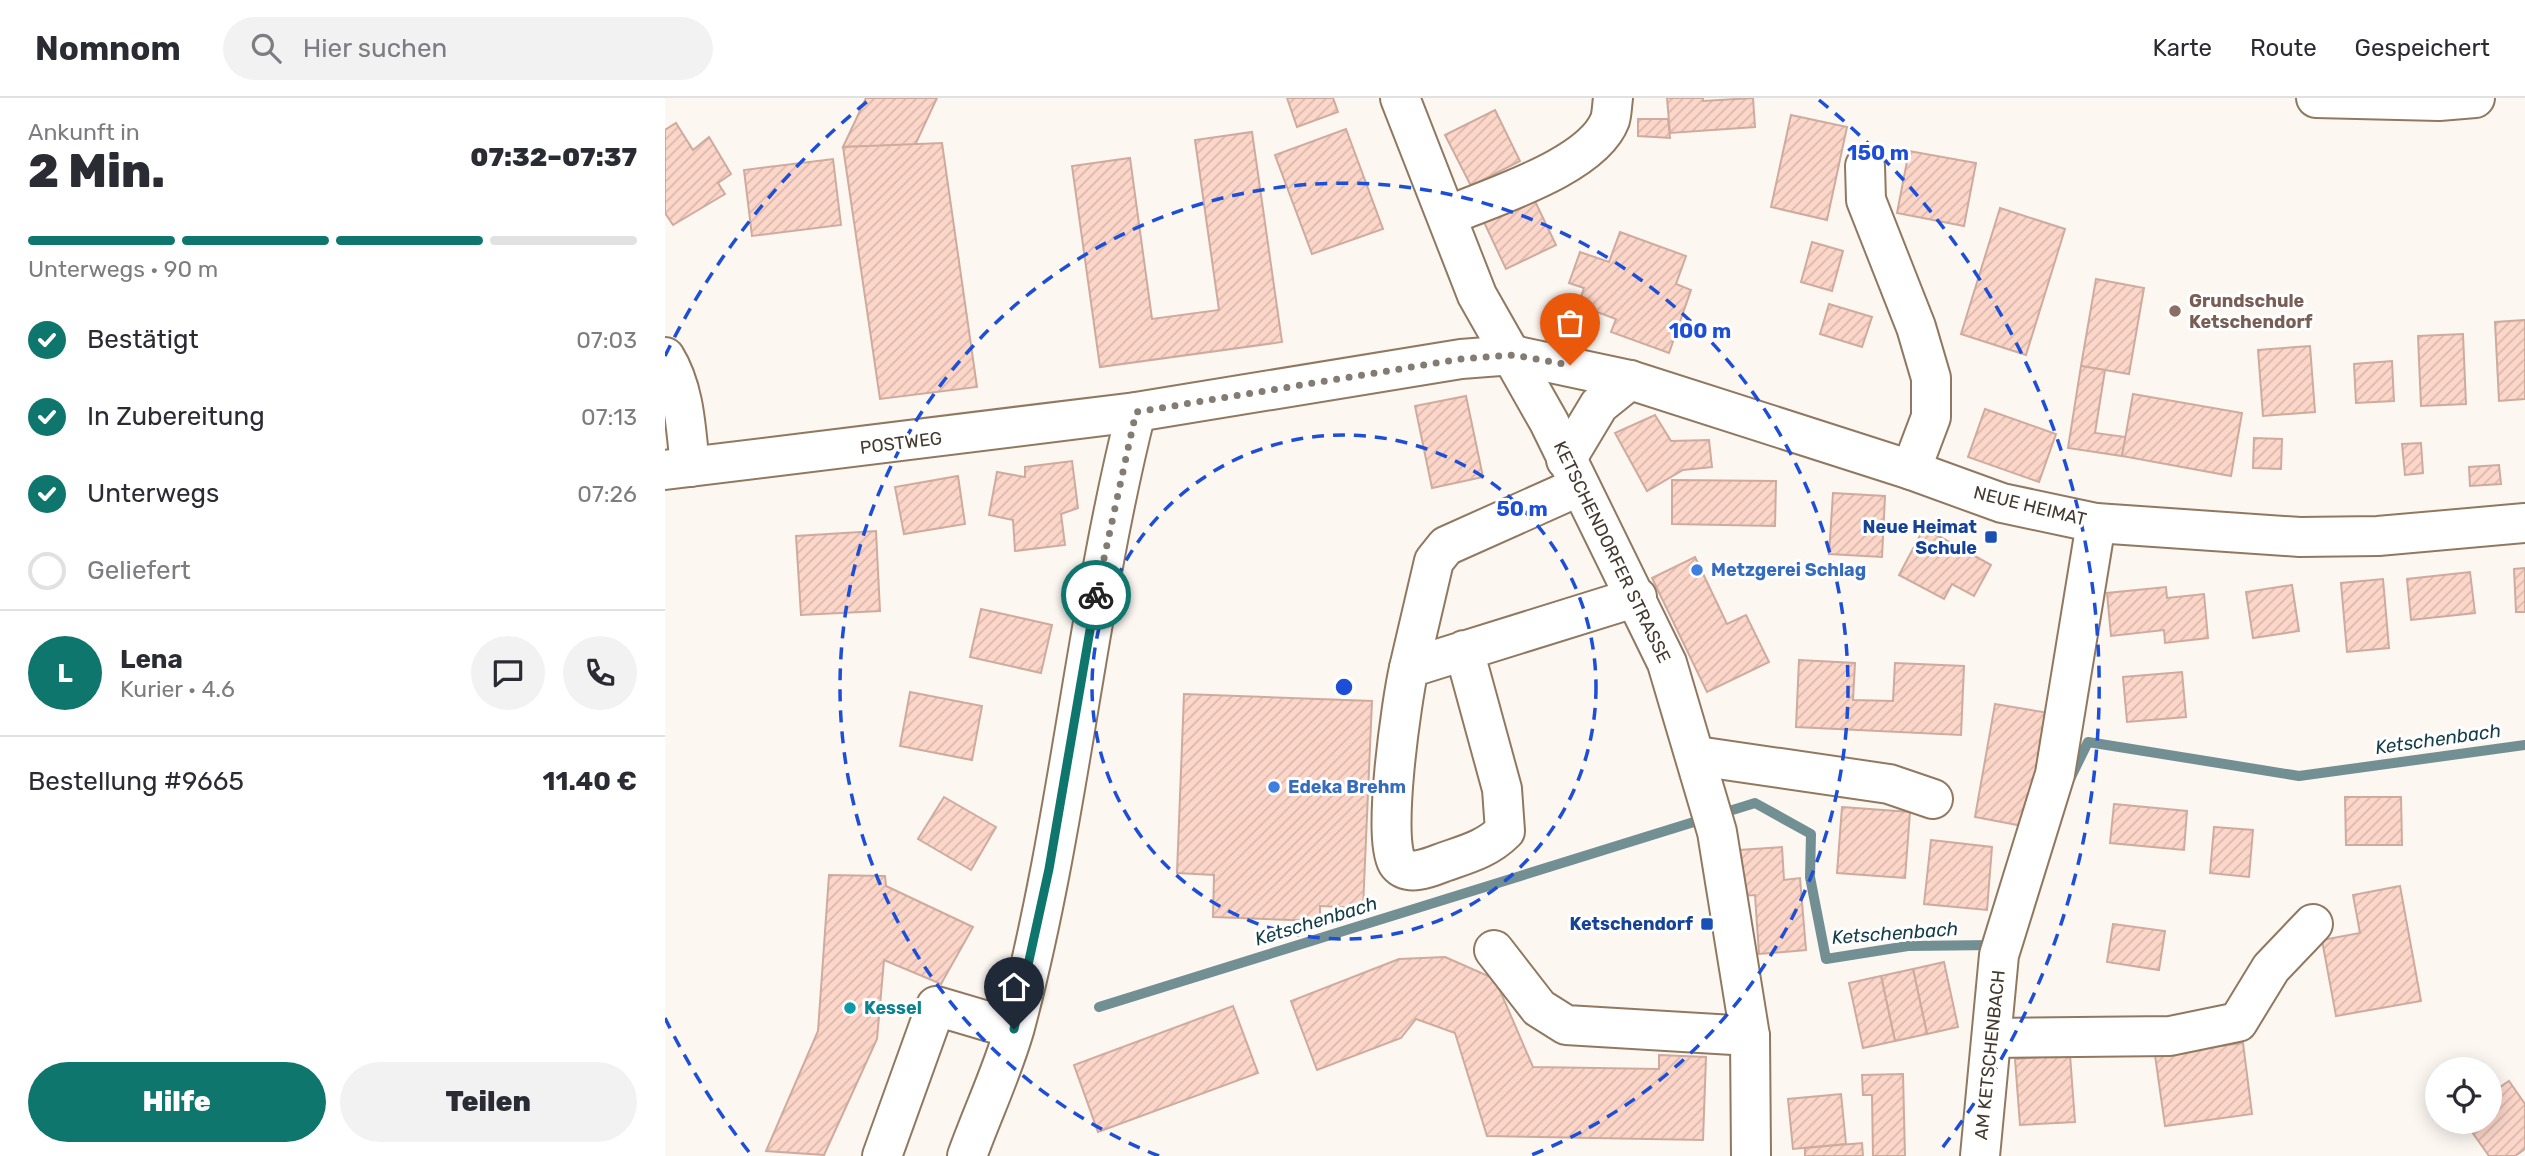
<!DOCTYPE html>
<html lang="de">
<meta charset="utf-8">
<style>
body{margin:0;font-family:Rubik,sans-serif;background:#f2f2f3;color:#2b2b33;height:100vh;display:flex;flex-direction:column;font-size:26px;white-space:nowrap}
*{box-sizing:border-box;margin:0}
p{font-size:23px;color:#7c7c81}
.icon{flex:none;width:38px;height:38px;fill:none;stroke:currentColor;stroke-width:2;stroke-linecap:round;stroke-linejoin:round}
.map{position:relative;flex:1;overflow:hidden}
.details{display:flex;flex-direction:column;background:#fff;width:665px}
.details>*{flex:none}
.buttons{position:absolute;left:1760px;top:959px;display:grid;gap:14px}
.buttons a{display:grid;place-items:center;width:77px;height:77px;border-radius:50%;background:#fff;box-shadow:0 4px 18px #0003;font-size:35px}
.pin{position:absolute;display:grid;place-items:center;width:60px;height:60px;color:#fff;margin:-72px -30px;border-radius:50% 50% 50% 0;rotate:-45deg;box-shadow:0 0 7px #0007}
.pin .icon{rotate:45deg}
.courier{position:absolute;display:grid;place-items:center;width:70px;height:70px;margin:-35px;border:5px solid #0f766e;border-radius:50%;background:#fff;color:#222;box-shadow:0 2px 9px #0007}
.summary em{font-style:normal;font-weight:800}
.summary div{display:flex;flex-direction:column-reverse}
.summary{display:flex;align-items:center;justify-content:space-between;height:119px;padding:0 28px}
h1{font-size:46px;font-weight:800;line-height:52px}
.bar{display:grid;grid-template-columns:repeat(4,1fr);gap:10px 7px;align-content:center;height:84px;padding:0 28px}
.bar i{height:9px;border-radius:5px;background:#e1e1e2}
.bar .selected{background:#0f766e}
.bar p{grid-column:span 4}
.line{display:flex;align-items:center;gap:18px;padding:0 28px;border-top:2px solid #e1e1e2}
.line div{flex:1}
.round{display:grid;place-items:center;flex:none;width:74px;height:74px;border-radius:37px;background:#f2f2f3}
ol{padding:0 28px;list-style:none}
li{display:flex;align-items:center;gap:21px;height:77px}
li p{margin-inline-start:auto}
li .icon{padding:7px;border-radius:50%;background:#0f766e;color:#fff;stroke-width:4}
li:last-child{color:#7c7c81}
li i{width:38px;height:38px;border:4px solid #e1e1e2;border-radius:50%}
.action{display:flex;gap:14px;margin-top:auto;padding:14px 28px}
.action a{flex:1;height:80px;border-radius:42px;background:#0f766e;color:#fff;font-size:28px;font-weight:800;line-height:80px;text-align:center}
.action a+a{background:#f2f2f3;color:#2b2b33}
header{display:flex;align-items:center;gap:42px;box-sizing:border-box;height:98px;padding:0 35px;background:#fff;border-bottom:2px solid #e1e1e2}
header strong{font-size:33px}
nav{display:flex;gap:38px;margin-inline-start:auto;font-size:24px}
.search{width:490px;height:63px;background:#f2f2f3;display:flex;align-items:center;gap:18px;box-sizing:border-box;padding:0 24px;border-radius:38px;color:#7c7c81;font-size:26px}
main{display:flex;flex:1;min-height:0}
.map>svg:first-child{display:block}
</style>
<header>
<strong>Nomnom</strong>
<div class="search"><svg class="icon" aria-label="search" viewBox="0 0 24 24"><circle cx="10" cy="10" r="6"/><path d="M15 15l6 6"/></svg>Hier suchen</div>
<nav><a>Karte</a><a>Route</a><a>Gespeichert</a></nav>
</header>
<main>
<section class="details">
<div class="summary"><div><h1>2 Min.</h1><p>Ankunft in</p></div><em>07:32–07:37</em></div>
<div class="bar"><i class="selected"></i><i class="selected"></i><i class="selected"></i><i></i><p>Unterwegs · 90 m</p></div>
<ol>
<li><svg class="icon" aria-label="check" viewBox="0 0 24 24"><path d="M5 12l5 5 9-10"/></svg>Bestätigt<p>07:03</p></li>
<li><svg class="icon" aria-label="check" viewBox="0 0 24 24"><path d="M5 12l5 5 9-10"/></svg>In Zubereitung<p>07:13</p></li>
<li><svg class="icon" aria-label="check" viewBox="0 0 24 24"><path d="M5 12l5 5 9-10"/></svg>Unterwegs<p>07:26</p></li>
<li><i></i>Geliefert</li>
</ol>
<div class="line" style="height:126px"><b class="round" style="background:#0f766e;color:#fff">L</b><div><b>Lena</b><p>Kurier · 4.6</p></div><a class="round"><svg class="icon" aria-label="chat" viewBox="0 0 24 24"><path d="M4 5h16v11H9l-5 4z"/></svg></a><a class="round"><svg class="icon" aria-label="phone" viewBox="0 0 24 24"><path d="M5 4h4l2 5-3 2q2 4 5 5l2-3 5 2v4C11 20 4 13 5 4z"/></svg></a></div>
<div class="line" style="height:91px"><div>Bestellung #9665</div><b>11.40 €</b></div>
<div class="action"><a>Hilfe</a><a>Teilen</a></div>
</section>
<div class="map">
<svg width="1860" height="1058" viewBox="0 0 1860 1058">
<defs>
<pattern id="building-hatch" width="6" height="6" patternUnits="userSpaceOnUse" patternTransform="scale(1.75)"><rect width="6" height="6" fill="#fcd6c9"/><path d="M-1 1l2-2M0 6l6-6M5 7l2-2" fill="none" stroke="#d9b8ad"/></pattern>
</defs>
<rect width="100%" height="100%" fill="#fcf7f1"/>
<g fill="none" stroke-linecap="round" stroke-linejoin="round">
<!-- stream -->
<g stroke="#728f94" stroke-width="10">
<path d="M1405,681l18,-37 211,34 226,-31"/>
<path d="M434,909l656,-204 56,31 -1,43 16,82 82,-13 86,-1"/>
</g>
</g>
<!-- building -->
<g fill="url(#building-hatch)" stroke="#cfab9e" stroke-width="2">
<path d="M201,0h71l-22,47 -72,2z"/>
<path d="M622,0h46l5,14 -41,15z"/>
<path d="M1002,0h36v3l50,-3 2,29 -85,6z"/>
<path d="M830,12l25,51 -49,25 -26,-51z"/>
<path d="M1126,17l56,12 -20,93 -56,-13z"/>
<path d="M973,21h30l2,19 -32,-2z"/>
<path d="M11,25l17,27 16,-13 22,37 -13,9 7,11 -52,31 -8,-12v-83z"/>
<path d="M681,31l37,100 -71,25 -37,-99z"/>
<path d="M587,34l30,210 -182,25 -28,-201 58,-8 22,161 67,-9 -24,-170z"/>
<path d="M277,45l35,244 -97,12 -37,-252z"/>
<path d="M1244,53l67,12 -12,63 -67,-13z"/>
<path d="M168,61l8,66 -89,11 -8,-66z"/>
<path d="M868,99l23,48 -50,24 -23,-49z"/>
<path d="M1335,110l65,21 -39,126 -65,-21z"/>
<path d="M955,134l66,24 -10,28 15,6 -22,63 -58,-21 5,-13 -38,-14 6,-17 -15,-5 11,-31 29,10z"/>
<path d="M1147,144l31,9 -11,40 -31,-9z"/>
<path d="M1431,181l48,9 -15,86 -48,-8z"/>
<path d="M1164,206l43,13 -10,30 -42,-13z"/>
<path d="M1860,222v79l-26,2 -4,-79z"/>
<path d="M1798,236l3,70 -45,2 -3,-70z"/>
<path d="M1645,248l5,66 -52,4 -5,-66z"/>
<path d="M1727,263l2,40 -38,2 -2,-39z"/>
<path d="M1416,268l24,4 -10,63 31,4 -4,19 -54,-8z"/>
<path d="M1468,296l109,19 -11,63 -109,-20z"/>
<path d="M801,298l17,81 -51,11 -17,-82z"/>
<path d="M1320,311l71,25 -17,48 -71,-25z"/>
<path d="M990,317l16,26 38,-1 3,27 -29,3 -36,21 -32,-58z"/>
<path d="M1589,340l28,1 -1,30 -28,-1z"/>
<path d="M1756,345l2,30 -18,2 -3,-31z"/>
<path d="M407,363l6,47 -17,6 4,31 -50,6 -2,-31 -24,-5 8,-43 28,5v-10z"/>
<path d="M1834,367l2,19 -31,2 -1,-19z"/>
<path d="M293,378l7,48 -61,10 -9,-47z"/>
<path d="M1007,382l104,1 -1,45 -103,-2z"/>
<path d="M1168,395l52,3 -3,61 -53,-3z"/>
<path d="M1259,430l67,37 -17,31 -22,-12 -8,15 -45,-24z"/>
<path d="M211,433l4,80 -79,4 -5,-79z"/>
<path d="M1030,459l32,67 19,-9 23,47 -62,30 -55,-114z"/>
<path d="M1860,470v44h-9l-2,-43z"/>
<path d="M1805,474l5,41 -64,7 -4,-41z"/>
<path d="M1718,481l6,69 -42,4 -6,-69z"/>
<path d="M1627,487l7,46 -46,7 -7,-46z"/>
<path d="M1501,489l1,11 37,-4 4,44 -43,5 -1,-13 -53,6 -4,-43z"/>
<path d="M316,511l71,16 -11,48 -71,-16z"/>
<path d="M1134,562l56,3 -2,37 40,1 2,-38 69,3 -3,69 -165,-8z"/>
<path d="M1517,574l4,45 -59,5 -4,-45z"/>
<path d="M245,594l72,14 -10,54 -72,-14z"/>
<path d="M519,596l188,7 -9,207 -43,-2v15l-107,-4 1,-42 -37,-2z"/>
<path d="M1330,606l54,9 -21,114 -53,-10z"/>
<path d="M279,699l52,30 -25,43 -53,-31z"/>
<path d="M1680,699h56l1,48h-56z"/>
<path d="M1449,706l73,7 -3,39 -74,-7z"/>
<path d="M1177,709l68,5 -5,66 -68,-5z"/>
<path d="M1549,729l39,3 -4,47 -39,-4z"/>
<path d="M1266,742l61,7 -5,63 -63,-6z"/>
<path d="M1117,749l2,33 16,-2 6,72 -47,4 -4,-59 -13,1 -3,-46z"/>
<path d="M164,777l56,1 1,10 87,41 -32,57 -57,-24 -7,79 -53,116 -58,-4 52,-120z"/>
<path d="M1735,788l21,115 -85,15 -14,-76 38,-7 -7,-38z"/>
<path d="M1448,826l52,7 -6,39 -52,-8z"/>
<path d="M780,859l50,22 38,88 126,2v-14l47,2 -3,83 -216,-4 -32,-103 -39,-14 -15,19 -84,32 -26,-69 108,-42z"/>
<path d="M1279,864l14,65 -31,7 -14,-65z"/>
<path d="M1248,871l14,65 -32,7 -14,-65z"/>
<path d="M1216,878l14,65 -32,7 -14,-65z"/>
<path d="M568,908l25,67 -160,59 -24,-67z"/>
<path d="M1578,945l9,71 -87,12 -10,-71z"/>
<path d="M1405,957l5,67 -55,3 -5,-66z"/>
<path d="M1238,976l2,82h-32l-1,-61h-9l-1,-20z"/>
<path d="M1844,983l16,23v45l-10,7h-26l-24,-34h25v-28z"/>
<path d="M1176,996l5,50 -53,5 -5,-50z"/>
<path d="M1197,1045l1,13h-58v-8z"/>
</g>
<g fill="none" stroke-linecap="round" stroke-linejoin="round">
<defs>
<g id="minor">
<path d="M735,0l77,197 72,127 118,241 50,169 33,204 1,120"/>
<path d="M1651,0l123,3 36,-3"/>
<path d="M1200,68l1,34 50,127 15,51v39l-20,53"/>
<path d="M783,118c43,-19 144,-49 162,-96 2,-7 2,-15 3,-22"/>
<path d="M0,259c20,32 21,73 25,110"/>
<path d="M901,362l33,-55 31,-25"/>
<path d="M0,372l471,-58 325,-53 52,-4 117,25 281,90 91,33 94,20 204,14 78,-1 147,-13"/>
<path d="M799,552l38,139 3,42c-18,18 -38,23 -61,31 -13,5 -35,15 -46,2 -17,-22 4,-166 11,-196l228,-71"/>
<path d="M744,570l25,-107 12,-15 134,-60"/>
<path d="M1032,658l192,28 44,15"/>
<path d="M829,852l45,58 27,17 184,11"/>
<path d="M1327,940l178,-2 68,-14 33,-54 42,-44"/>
<path d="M217,1058l54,-150 78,23"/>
<path d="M302,1058c15,-42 36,-86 48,-129 54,-202 70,-412 121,-615"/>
<path d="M1315,1058l19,-201 56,-181 41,-251"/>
</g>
</defs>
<!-- minor casing -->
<use href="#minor" stroke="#907960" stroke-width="42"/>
<!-- minor -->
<use href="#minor" stroke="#fff" stroke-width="38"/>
</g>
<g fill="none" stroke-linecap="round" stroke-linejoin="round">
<!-- done -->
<path stroke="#847c73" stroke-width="7" stroke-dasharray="0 12.6" d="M431,497l40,-183 325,-53 52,-4 57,10"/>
<!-- route -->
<path stroke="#0f766e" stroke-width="9" d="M349,931l35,-160 47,-274"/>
</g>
<!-- distance rings -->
<g fill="none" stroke="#1d4ed8" stroke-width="3.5" stroke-dasharray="12 9">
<circle cx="679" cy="589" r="252"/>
<path d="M494 1058A504 504 0 1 1 864 1058"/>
<path d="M84 1054A755 755 0 0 1 0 920M0 258A755 755 0 0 1 204 2M1154 2A755 755 0 0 1 1274 1054"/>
</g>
<!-- markers -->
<circle fill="#8d6e63" stroke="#fff" stroke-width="2.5" cx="1510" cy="213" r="7"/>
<g fill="#1a4fb4" stroke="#fff" stroke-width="2.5">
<rect x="1319" y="432" width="14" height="14" rx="3.5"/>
<rect x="1035" y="819" width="14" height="14" rx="3.5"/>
</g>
<g fill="#3f7fe0" stroke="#fff" stroke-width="2.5">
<circle cx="1032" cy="472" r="7"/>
<circle cx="609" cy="689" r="7"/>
</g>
<circle fill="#0f9aa8" stroke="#fff" stroke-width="2.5" cx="185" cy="910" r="7"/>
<g text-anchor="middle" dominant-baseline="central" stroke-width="6" stroke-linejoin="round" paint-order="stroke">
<!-- education labels -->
<g font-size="18" font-weight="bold" fill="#785e54" stroke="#fff" text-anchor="start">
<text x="1524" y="203">Grundschule<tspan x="1524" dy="21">Ketschendorf</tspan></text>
</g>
<!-- street labels -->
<g font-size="18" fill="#443a2f" stroke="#fff">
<text transform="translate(236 345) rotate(-7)">POSTWEG</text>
<text transform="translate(1365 408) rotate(14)">NEUE HEIMAT</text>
<text transform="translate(947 454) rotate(64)">KETSCHENDORFER STRASSE</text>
<text transform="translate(1325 957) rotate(-84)">AM KETSCHENBACH</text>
</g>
<!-- transit labels -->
<g font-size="18" font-weight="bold" fill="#164399" stroke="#fff" text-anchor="end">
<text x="1312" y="429">Neue Heimat<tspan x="1312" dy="21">Schule</tspan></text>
<text x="1028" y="826">Ketschendorf</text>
</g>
<!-- shop labels -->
<g font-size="18" font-weight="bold" fill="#366cbe" stroke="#fff" text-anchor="start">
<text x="1046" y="472">Metzgerei Schlag</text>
<text x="623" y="689">Edeka Brehm</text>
</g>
<!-- culture labels -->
<g font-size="18" font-weight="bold" fill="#0d838f" stroke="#fff" text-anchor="start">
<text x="199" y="910">Kessel</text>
</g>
<!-- water labels -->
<g font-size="19" font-style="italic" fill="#133d47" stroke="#fff">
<text transform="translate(1773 641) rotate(-8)">Ketschenbach</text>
<text transform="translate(651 823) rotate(-17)">Ketschenbach</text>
<text transform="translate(1230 835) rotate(-4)">Ketschenbach</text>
</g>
</g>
<circle cx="679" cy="589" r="10" fill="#1d4ed8" stroke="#fff" stroke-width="3.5"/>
<g font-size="21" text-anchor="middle" font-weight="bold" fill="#1d4ed8" stroke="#fff" stroke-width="6" stroke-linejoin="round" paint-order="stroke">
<text x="1213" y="62">150 m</text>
<text x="1035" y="240">100 m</text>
<text x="857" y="418">50 m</text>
</g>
</svg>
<div class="buttons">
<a><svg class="icon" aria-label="locate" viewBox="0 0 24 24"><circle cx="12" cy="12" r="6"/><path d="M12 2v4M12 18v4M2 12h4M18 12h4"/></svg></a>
</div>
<div class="pin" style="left:905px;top:267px;background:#ea580c"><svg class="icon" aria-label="bag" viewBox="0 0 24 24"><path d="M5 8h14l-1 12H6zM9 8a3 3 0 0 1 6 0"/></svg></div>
<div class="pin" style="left:349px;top:931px;background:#1f2937"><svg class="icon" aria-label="home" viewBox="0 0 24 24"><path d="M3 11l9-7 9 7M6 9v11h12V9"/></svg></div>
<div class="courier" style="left:431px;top:497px"><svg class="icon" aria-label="bike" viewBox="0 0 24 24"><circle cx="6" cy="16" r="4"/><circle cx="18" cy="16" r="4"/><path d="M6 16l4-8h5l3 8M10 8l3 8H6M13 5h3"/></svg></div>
</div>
</main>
